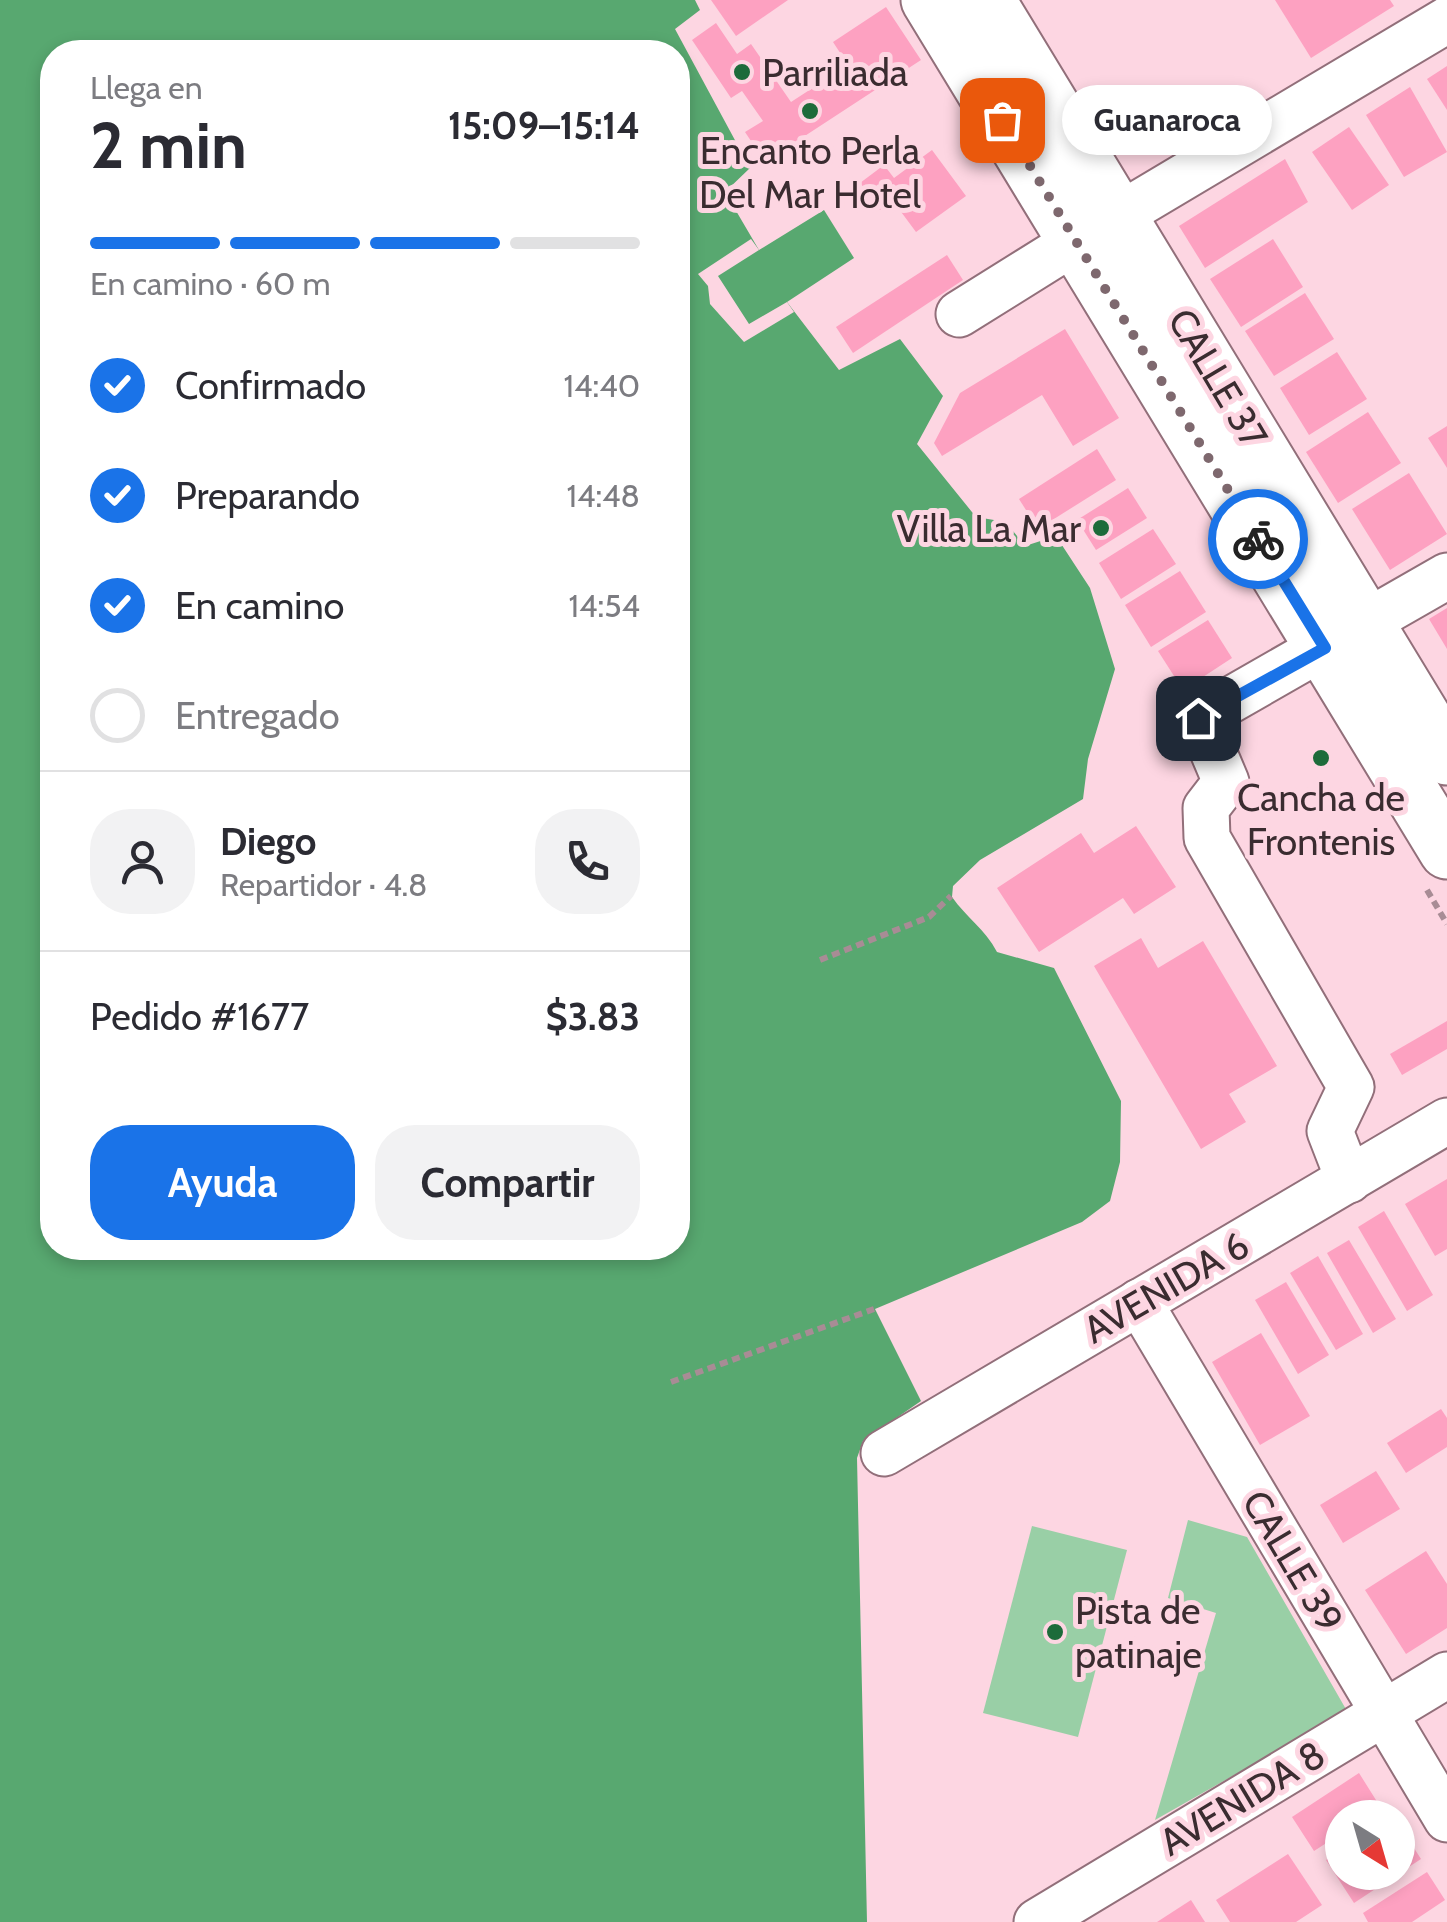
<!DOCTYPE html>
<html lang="es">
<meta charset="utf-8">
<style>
body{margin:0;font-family:Cabin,sans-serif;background:#f2f2f3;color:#2b2b33;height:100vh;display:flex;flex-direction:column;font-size:38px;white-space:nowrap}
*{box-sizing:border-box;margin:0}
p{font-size:32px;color:#7c7c81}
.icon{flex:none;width:55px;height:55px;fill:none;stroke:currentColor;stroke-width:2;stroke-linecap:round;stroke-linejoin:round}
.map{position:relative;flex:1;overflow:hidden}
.side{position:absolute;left:40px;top:40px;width:650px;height:1220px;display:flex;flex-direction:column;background:#fff;border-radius:40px;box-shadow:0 5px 15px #0003}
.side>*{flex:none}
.needle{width:65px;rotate:143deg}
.buttons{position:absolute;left:1325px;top:1800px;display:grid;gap:20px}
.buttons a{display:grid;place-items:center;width:90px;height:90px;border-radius:50%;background:#fff;box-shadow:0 5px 15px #0003;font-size:50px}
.pin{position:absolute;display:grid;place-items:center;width:85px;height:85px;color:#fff;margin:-42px;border-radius:20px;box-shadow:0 5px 15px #0006}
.courier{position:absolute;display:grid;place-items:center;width:100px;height:100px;margin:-50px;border:8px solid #1a73e8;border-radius:50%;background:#fff;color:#222;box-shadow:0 2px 12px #0007}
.bubble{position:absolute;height:70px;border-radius:35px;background:#fff;box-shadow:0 5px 15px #0003;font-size:32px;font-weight:700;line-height:70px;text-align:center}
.summary em{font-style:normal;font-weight:700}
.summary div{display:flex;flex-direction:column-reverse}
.summary{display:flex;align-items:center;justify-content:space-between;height:170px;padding:0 50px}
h1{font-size:65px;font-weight:700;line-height:75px}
.bar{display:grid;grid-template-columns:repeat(4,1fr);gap:15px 10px;align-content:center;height:120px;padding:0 50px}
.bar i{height:12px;border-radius:8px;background:#e1e1e2}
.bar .current{background:#1a73e8}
.bar p{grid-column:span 4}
.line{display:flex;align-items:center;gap:25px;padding:0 50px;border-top:2px solid #e1e1e2}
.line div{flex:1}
.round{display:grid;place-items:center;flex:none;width:105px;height:105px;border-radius:40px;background:#f2f2f3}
ol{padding:0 50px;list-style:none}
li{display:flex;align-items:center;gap:30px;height:110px}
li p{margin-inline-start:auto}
li .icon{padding:10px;border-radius:50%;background:#1a73e8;color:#fff;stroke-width:4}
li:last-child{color:#7c7c81}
li i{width:55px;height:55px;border:5px solid #e1e1e2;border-radius:50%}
.cta{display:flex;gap:20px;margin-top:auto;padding:20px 50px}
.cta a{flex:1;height:115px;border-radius:40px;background:#1a73e8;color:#fff;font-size:40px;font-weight:700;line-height:115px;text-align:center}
.cta a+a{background:#f2f2f3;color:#2b2b33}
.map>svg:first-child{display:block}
</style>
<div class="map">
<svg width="1447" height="1922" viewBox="0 0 1447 1922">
<rect width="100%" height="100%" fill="#fdd6e2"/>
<!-- green -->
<g fill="#99cfa6">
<path d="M1188,1520l59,17 100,174 -192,109 61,-207 -48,-15z"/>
<path d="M1032,1526l95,24 -49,187 -95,-24z"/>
</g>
<!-- water -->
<path fill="#58a870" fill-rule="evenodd" d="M0,0h695l5,10 -25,19 75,139 -25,24 34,58 65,-40 30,48 -67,44 52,68 61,-31 43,57 -26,48 59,73 30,5 19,24 31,-10 34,52 25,81 -27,90 -5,40 -103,61 -27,26 -1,11c14,20 33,32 45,55l57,16 67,133 -1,61 -10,39 -28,21 -207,87 46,92 -58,40 -6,17 10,464h-867zM52,52h626v1196h-626z"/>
<!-- pier -->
<path fill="#fdd6e2" d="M751,239l8,11 -41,26 31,48 38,-22 7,10 -50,30 -34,-38 -2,-18 -10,-12z"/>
<!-- building -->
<g fill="#fda1c1">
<path d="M711,0h77l-52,36z"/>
<path d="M1275,0h115l4,6 -83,52z"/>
<path d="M886,7l35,53 -156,102 -20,-30 18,-11 -21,-30 -11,7 -39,-58 24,-17 21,31 14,-10 40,58 57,-37 -15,-23z"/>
<path d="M1447,66v44l-20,-31z"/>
<path d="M1410,87l37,65 -43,25 -38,-62z"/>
<path d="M1349,127l40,58 -37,25 -40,-58z"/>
<path d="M932,150l34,46 -50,36 -23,-31 -13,9 -20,-27 24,-18 10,13z"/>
<path d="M1285,159l23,43 -103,66 -26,-42z"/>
<path d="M1273,239l30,48 -62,40 -31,-48z"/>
<path d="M947,255l16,25 -110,73 -17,-26z"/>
<path d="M1305,293l29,46 -60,37 -29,-45z"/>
<path d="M1065,329l54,89 -46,28 -31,-51 -100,61 -8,-13 26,-50z"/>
<path d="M1337,352l30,47 -58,36 -29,-47z"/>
<path d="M1368,412l33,51 -63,40 -32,-51z"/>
<path d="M1447,426v42l-19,-30z"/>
<path d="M1097,449l19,31 -78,49 -19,-30z"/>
<path d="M1409,473l38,61 -57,36 -38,-61z"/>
<path d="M1128,488l19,30 -51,32 -19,-30z"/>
<path d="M1153,529l23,35 -55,35 -22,-36z"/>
<path d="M1180,571l26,41 -55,35 -26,-42z"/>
<path d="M1447,608v41l-18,-30z"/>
<path d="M1208,620l24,38 -49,32 -25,-39z"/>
<path d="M1136,826l40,61 -42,27 -11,-16 -84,54 -42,-64 84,-55 13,20z"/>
<path d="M1141,938l17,30 45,-27 74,125 -48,28 17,28 -45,27 -107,-183z"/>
<path d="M1447,1021v28l-45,26 -12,-21z"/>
<path d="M1447,1179v70l-12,7 -30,-52z"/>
<path d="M1384,1211l49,84 -26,16 -49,-84z"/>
<path d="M1349,1240l47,79 -23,14 -46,-80z"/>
<path d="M1318,1256l45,78 -27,16 -46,-77z"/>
<path d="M1286,1282l43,73 -31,19 -43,-74z"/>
<path d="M1261,1333l49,83 -50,29 -48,-83z"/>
<path d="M1441,1409l6,9v29l-41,26 -19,-30z"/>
<path d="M1376,1471l24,38 -57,34 -23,-38z"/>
<path d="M1426,1551l21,33v44l-41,26 -41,-64z"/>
<path d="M1359,1773l22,35 -15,10h-24v15l-28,18 -22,-34z"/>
<path d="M1398,1823l23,36 -67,44 -28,-43 16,-11v23h56z"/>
<path d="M1288,1854l34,51 -26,17h-66l-14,-22z"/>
<path d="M1427,1872l18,28 -33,22h-44l-5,-9z"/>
<path d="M1191,1900l14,22h-48z"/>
</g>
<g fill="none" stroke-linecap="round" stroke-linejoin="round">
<defs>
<g id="minor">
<path d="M959,314l117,-73 371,-221"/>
<path d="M1349,1180l-19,-49 21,-44 -144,-249 -1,-30 20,-26 -27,-64 248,-142"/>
<path d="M1139,1302l308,517"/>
<path d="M884,1453l563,-332"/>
<path d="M1037,1922l410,-247"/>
</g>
<g id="major">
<path d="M929,0l518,851"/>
<path d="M987,0l460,757"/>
</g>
</defs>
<!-- minor casing -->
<use href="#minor" stroke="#926f7a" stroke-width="49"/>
<!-- major casing -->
<use href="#major" stroke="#926f7a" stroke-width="59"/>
<!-- path -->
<g stroke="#a88c95" stroke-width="6" stroke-dasharray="8 5" stroke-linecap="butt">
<path d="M1427,890l20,34"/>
<path d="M820,960l109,-43 22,-21"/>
<path d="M671,1382l203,-73"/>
</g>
<!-- minor -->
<use href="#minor" stroke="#fff" stroke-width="45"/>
<!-- major -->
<use href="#major" stroke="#fff" stroke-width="55"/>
</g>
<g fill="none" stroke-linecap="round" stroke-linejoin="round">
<!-- done -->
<path stroke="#7e686e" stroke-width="10" stroke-dasharray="0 18" d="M1002,120l256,419"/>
<!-- route -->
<path stroke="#1a73e8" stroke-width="12" d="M1198,718l127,-70 -67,-109"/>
</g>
<!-- markers -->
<g fill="#1d6b3a" stroke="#fdd6e2" stroke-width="4">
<circle cx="742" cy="72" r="10"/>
<circle cx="810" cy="111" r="10"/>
<circle cx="1101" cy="528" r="10"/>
<circle cx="1321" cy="758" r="10"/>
<circle cx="1055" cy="1632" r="10"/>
</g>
<g text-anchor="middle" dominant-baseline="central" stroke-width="10" stroke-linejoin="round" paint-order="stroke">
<!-- poi labels -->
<g font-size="38" fill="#3a2c30" stroke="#fdd6e2" text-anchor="start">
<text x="762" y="72">Parriliada</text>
<text x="810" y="150" text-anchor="middle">Encanto Perla<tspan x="810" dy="44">Del Mar Hotel</tspan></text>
<text x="1081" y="528" text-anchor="end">Villa La Mar</text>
<text x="1321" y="797" text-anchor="middle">Cancha de<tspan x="1321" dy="44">Frontenis</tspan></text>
<text x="1075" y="1610">Pista de<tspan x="1075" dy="44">patinaje</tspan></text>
</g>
<!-- street labels -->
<g font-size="38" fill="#3a2c30" stroke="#fdd6e2">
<text transform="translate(1218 378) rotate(59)">CALLE 37</text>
<text transform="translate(1166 1287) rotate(-30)">AVENIDA 6</text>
<text transform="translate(1293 1561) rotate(59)">CALLE 39</text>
<text transform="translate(1242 1798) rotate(-31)">AVENIDA 8</text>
</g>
</g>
</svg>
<div class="buttons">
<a><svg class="needle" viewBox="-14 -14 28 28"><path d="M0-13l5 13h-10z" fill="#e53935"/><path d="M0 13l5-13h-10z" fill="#7c7c81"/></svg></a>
</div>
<div class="pin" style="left:1002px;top:120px;background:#ea580c"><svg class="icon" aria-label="bag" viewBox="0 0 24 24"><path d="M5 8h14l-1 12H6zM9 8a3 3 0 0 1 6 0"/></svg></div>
<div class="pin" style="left:1198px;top:718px;background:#1f2937"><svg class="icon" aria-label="home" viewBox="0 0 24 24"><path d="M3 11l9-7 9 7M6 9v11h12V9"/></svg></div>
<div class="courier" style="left:1258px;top:539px"><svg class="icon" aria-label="bike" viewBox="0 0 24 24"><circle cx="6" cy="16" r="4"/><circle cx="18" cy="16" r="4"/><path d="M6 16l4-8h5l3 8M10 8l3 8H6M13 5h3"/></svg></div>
<div class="bubble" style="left:1062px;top:85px;width:210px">Guanaroca</div>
<section class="side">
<div class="summary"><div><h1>2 min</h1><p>Llega en</p></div><em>15:09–15:14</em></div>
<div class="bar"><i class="current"></i><i class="current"></i><i class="current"></i><i></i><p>En camino · 60 m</p></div>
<ol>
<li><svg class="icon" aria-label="check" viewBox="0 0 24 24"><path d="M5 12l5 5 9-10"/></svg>Confirmado<p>14:40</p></li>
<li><svg class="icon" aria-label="check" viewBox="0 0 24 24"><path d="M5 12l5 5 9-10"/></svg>Preparando<p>14:48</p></li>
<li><svg class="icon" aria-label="check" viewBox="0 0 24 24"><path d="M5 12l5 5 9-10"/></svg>En camino<p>14:54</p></li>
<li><i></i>Entregado</li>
</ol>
<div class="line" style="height:180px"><a class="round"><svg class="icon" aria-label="person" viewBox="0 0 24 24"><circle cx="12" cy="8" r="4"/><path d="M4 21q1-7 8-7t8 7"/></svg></a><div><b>Diego</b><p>Repartidor · 4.8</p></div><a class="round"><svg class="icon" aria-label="phone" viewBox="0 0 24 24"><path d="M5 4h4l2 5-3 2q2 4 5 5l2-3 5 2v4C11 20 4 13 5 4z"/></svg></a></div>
<div class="line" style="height:130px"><div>Pedido #1677</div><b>$3.83</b></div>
<div class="cta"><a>Ayuda</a><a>Compartir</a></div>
</section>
</div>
